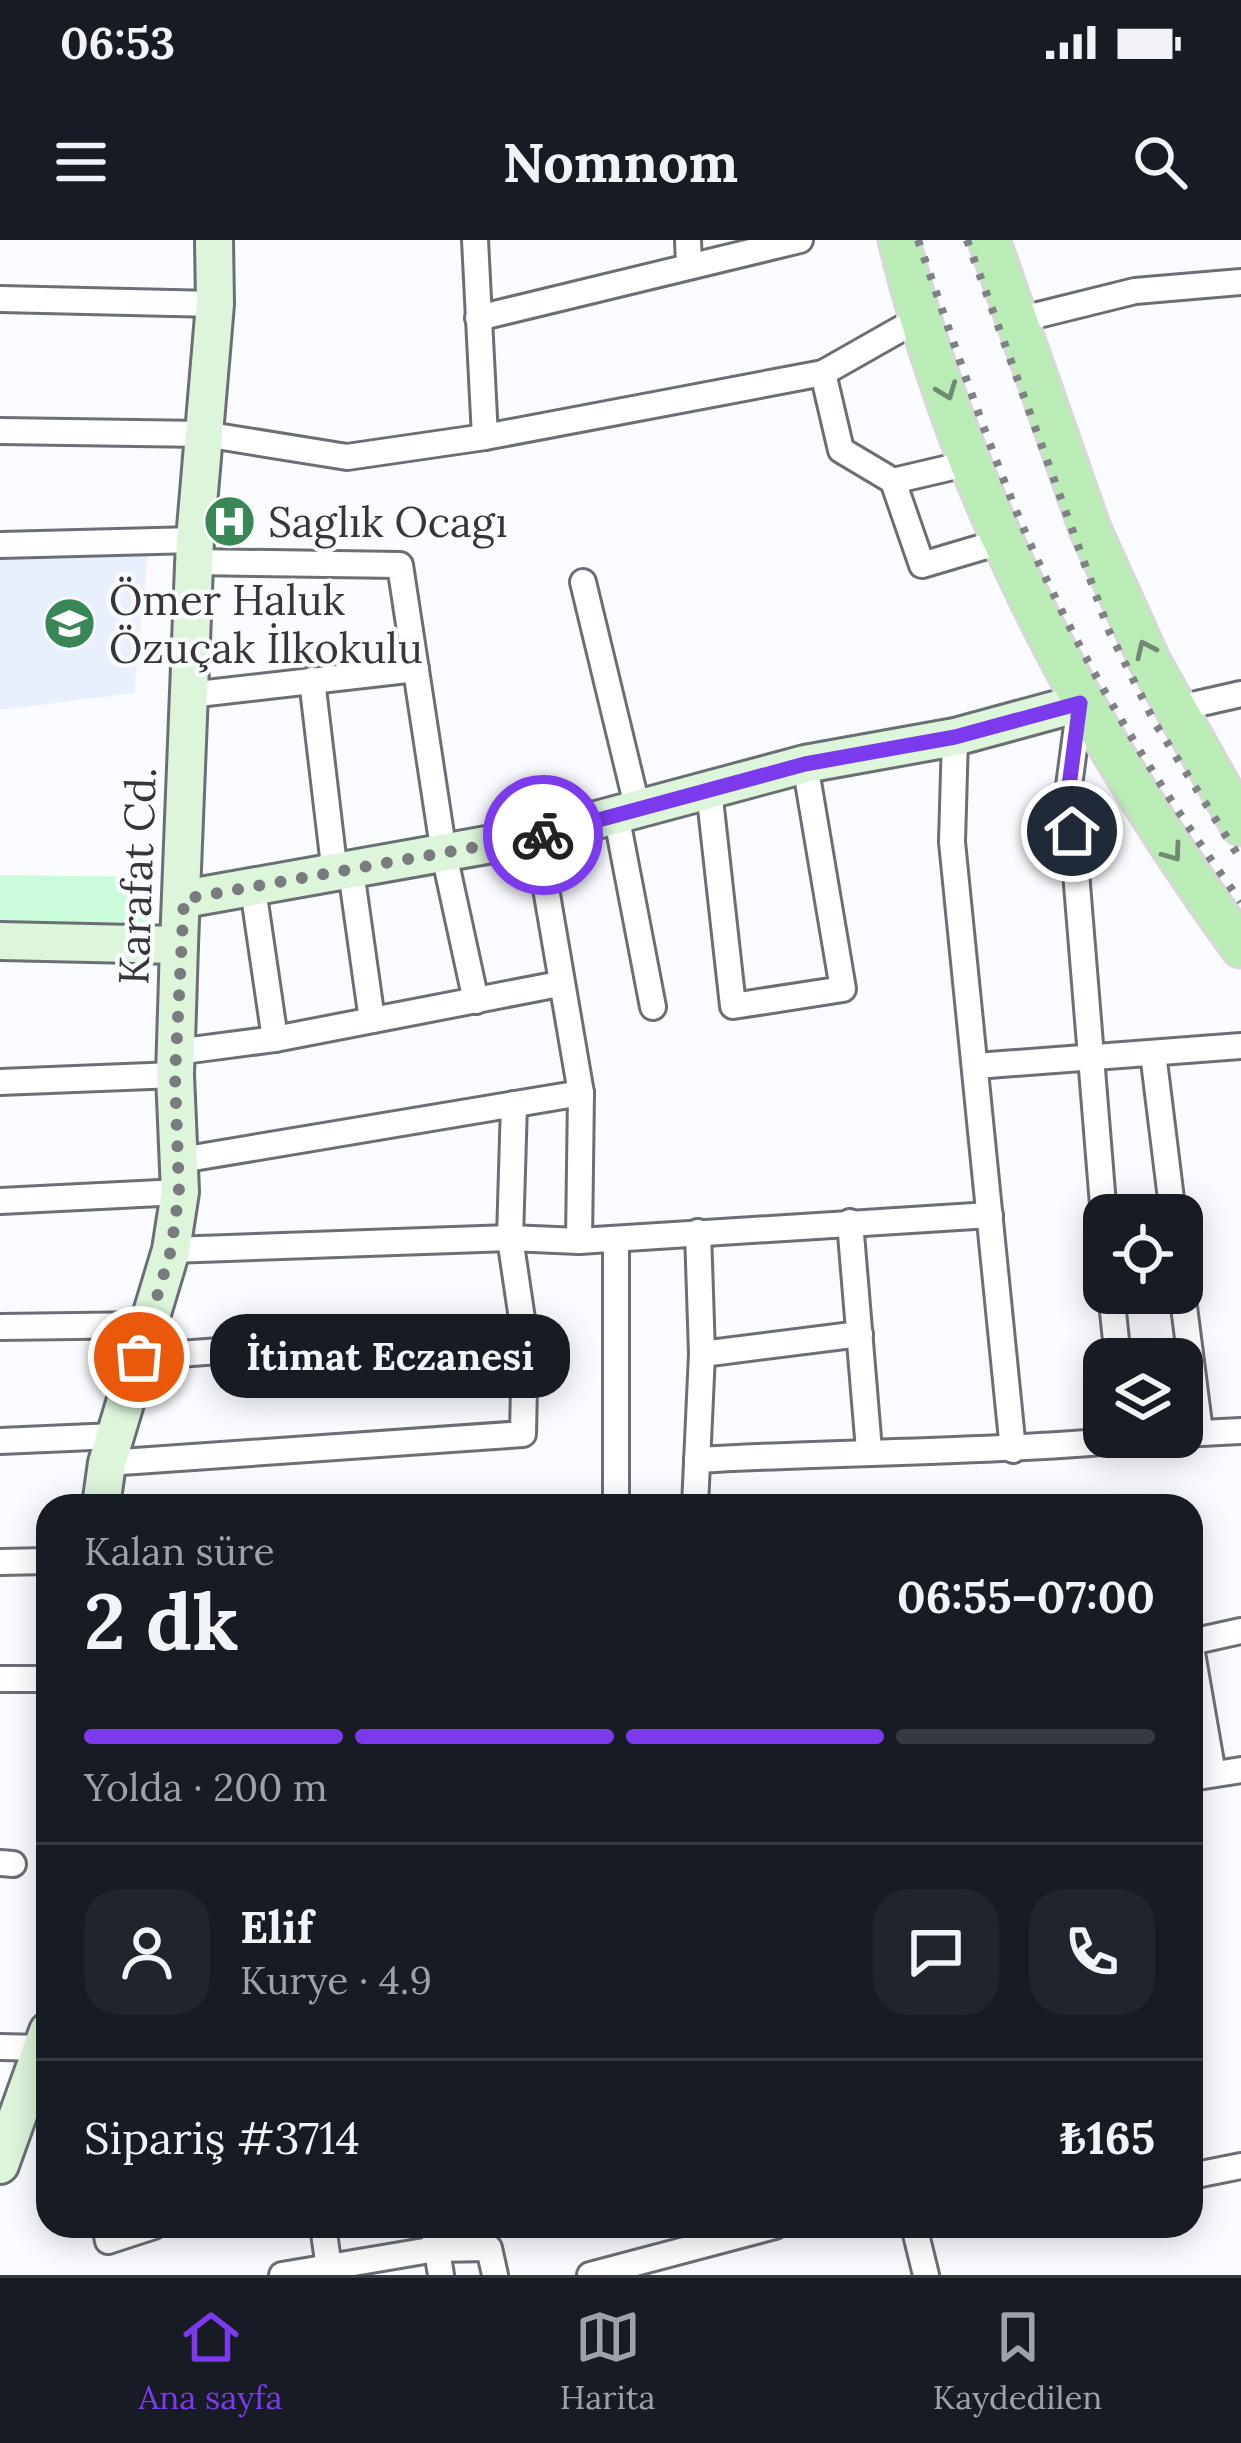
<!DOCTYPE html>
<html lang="tr">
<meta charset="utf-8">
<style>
body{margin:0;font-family:Lora,serif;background:#20242c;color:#f1f3f6;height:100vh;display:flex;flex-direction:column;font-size:45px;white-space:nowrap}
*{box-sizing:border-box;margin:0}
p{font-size:39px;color:#9ea1a6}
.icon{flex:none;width:66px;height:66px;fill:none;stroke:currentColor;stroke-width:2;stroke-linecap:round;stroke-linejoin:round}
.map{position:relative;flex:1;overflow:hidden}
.details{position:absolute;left:36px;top:1254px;width:1167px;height:744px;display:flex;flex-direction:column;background:#171b24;border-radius:36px;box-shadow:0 6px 30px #0003}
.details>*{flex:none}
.buttons{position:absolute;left:1083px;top:954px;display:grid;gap:24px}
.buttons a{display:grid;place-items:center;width:120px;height:120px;border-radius:24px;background:#171b24;box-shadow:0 6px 30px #0003;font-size:60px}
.pin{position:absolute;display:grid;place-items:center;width:102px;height:102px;color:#fff;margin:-51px;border:6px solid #fff;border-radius:50%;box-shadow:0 3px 12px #0007}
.courier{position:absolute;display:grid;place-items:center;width:120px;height:120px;margin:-60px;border:9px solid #7c3aed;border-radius:50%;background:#fff;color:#222;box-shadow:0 3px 15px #0007}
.bubble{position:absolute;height:84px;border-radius:36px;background:#171b24;box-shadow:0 6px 30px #0003;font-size:39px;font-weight:700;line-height:84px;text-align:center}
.summary em{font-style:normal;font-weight:700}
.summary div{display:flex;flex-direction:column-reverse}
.summary{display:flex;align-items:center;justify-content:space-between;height:204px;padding:0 48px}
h1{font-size:78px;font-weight:700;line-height:90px}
.bar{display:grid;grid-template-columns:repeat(4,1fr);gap:18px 12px;align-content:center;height:144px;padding:0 48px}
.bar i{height:15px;border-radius:9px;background:#363941}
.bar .current{background:#7c3aed}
.bar p{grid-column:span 4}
.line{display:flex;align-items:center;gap:30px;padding:0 48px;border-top:3px solid #363941}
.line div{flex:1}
.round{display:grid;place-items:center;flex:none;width:126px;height:126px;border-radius:36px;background:#20242c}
.status{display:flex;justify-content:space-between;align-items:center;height:84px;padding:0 60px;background:#171b24;direction:ltr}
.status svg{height:33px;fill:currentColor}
header{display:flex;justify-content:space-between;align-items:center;height:156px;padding:0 48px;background:#171b24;font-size:54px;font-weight:700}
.tabs{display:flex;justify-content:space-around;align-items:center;height:168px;border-top:3px solid #363941;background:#171b24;font-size:33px;color:#9ea1a6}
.tabs a{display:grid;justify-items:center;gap:6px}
.tabs .current{color:#7c3aed}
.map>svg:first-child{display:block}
</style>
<div class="status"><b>06:53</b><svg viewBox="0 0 49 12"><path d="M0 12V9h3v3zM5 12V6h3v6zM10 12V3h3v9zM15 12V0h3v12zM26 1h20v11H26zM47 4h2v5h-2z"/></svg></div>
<header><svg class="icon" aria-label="menu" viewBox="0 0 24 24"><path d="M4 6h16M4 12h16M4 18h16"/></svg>Nomnom<svg class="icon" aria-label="search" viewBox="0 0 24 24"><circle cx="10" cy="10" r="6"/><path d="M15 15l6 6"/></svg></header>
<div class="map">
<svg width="1241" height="2035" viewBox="0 0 1241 2035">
<rect width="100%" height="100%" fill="#fafbfe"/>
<!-- built -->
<path fill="#e8f0fe" d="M148,314l-14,139 -134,17v-155z"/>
<!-- green -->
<path fill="#cafbda" d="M0,635l149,2v55l-149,-4z"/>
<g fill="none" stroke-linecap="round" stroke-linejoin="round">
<defs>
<g id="street">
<path d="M475,0l10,197"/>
<path d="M688,0l1,26"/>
<path d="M0,59l215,5"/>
<path d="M478,78l322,-78"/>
<path d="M1018,80l117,-29 106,-9"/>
<path d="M823,133l18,77 52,31 29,84 81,-24"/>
<path d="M0,191l204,3 143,23 138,-20 338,-64 97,-55"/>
<path d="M893,241l81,-19"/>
<path d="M0,305l195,-5"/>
<path d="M194,322l206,3 44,289 32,147"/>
<path d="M583,342l55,228"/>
<path d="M312,440l23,194"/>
<path d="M189,455l227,-26"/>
<path d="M1080,463l-11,83 35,431"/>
<path d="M1175,469l66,-15"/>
<path d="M955,497l-3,105 61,608"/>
<path d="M709,550l24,216 110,-17 -38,-225"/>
<path d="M616,574l37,193"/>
<path d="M537,596l44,257 -2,148"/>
<path d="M351,631l21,149"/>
<path d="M253,649l22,150"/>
<path d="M176,812l99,-13 284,-55"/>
<path d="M1153,813l20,162"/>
<path d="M976,826l265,-20"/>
<path d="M0,842l175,-7"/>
<path d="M181,920l400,-67"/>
<path d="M0,961l180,-9"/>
<path d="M850,982l19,228"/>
<path d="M171,1010l339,-12 69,3 411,-26"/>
<path d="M1182,1051l18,141"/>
<path d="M1111,1053l7,66"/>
<path d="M0,1087l150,-2"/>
<path d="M702,1114l158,-20"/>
<path d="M139,1117l294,-22 92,4"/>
<path d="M1182,1194l59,-3"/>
<path d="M0,1201l115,-5"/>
<path d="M697,1220c153,-9 307,-7 459,-23"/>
<path d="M107,1223l416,-29 2,-95 -15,-101 4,-134"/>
<path d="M616,1266v-267"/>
<path d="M695,1266l7,-152 -4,-122"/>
<path d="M0,1322l48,-1"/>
<path d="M1191,1402l50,-11"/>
<path d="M1191,1407l22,127"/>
<path d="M0,1439h48"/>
<path d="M1191,1538l50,-8"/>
<path d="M0,1623l13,1"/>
<path d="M0,1807l42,1"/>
<path d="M1191,1936l50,-10"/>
<path d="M105,1986l3,15 46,-15"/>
<path d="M323,1986l7,49"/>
<path d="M433,1986l8,49"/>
<path d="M914,1986l12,49"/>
<path d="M282,2035l154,-26 53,-1 6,27"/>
<path d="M590,2035l185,-49"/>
</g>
<g id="secondary">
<path d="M184,659l353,-63 268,-72 150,-27 125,-34"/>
<path d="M0,701l179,4"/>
<path d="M101,1266l6,-43 64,-213 9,-58 -5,-117 4,-130 16,-405 20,-236 -1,-64"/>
<path d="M0,1925l48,-134"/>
</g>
<g id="primary">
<path d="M899,0c63,257 187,494 342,707"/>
<path d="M989,0l101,289 60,133 91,163"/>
</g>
</defs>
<!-- street casing -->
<use href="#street" stroke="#6b6f75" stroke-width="30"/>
<!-- secondary casing -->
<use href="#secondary" stroke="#6b6f75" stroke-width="42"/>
<!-- primary casing -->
<use href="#primary" stroke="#d7d7d7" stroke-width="45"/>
<!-- street -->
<use href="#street" stroke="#fff" stroke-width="24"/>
<!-- secondary -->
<use href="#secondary" stroke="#dcf5db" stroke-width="36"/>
<!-- primary -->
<use href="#primary" stroke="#baecb6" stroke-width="39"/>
<!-- rail -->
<g stroke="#808184" stroke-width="8" stroke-dasharray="6 12" stroke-linecap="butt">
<path d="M918,0c36,103 70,208 114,308 56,126 129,243 209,354"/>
<path d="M967,0l142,391 46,92 86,137"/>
</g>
</g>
<!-- one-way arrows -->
<defs><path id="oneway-chevron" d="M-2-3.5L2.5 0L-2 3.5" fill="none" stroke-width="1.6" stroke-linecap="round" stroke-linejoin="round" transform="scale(3)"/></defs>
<g stroke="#718871">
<use href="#oneway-chevron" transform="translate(947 151) rotate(69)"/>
<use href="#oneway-chevron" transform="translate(1145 409) rotate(-115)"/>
<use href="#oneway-chevron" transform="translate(1173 613) rotate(54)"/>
</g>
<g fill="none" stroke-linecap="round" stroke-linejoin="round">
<!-- done -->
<path stroke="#7a7b7e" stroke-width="12" stroke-dasharray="0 21.6" d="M139,1117l32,-107 8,-58 -4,-117 9,-176 359,-64"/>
<!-- route -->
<path stroke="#7c3aed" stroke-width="15" d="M543,595l262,-71 150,-27 125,-34 -11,83 3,45"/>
</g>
<!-- icons -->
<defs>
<symbol id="hospital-disc" viewBox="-11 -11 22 22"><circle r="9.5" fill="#398757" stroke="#fafbfe"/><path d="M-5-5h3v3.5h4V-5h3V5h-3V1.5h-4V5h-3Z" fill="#fff"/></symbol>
<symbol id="school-disc" viewBox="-11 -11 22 22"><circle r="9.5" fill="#398757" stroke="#fafbfe"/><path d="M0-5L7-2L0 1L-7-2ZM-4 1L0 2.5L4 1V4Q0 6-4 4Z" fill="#fff"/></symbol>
</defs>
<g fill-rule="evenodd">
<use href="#hospital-disc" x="200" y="252" width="59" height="59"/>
<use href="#school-disc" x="40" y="354" width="59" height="59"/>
</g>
<g text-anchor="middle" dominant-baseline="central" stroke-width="9" stroke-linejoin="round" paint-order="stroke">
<!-- poi labels -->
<g font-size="42" fill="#353639" stroke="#fafbfe" text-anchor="start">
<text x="268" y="282">Saglık Ocagı</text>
<text x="109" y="360">Ömer Haluk<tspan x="109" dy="48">Özuçak İlkokulu</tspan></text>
</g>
<!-- street labels -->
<g font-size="42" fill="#353639" stroke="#fafbfe">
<text transform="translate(137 636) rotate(-88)">Karafat Cd.</text>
</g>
</g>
</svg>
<div class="buttons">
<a><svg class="icon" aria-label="locate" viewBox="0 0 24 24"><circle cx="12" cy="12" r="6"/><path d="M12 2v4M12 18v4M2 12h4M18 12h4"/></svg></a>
<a><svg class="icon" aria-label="layers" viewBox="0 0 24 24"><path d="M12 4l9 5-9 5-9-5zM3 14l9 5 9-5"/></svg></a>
</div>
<div class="pin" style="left:139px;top:1117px;background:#ea580c"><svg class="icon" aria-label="bag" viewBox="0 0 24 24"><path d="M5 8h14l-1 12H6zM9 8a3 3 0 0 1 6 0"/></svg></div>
<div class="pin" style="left:1072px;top:591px;background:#1f2937"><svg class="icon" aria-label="home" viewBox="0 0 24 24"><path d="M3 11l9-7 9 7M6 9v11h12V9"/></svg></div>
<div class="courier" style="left:543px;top:595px"><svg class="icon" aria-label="bike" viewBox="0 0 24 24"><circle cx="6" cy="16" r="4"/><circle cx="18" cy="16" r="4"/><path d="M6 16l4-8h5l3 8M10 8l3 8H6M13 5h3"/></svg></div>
<div class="bubble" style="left:210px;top:1074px;width:360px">İtimat Eczanesi</div>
<section class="details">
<div class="summary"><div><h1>2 dk</h1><p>Kalan süre</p></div><em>06:55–07:00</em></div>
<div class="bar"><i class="current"></i><i class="current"></i><i class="current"></i><i></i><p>Yolda · 200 m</p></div>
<div class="line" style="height:216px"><a class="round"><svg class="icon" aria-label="person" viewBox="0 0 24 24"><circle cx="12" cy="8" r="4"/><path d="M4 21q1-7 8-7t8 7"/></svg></a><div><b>Elif</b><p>Kurye · 4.9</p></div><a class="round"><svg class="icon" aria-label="chat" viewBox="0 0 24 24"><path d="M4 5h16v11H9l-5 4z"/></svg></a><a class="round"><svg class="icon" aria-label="phone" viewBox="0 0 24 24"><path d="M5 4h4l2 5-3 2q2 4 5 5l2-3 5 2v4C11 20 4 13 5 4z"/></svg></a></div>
<div class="line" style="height:156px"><div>Sipariş #3714</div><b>₺165</b></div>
</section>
</div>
<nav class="tabs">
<a class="current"><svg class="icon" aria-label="home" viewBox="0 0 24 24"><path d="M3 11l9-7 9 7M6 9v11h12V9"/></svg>Ana sayfa</a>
<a><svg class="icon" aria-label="map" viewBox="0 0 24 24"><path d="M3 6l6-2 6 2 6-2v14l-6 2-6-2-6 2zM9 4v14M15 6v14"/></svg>Harita</a>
<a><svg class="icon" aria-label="saved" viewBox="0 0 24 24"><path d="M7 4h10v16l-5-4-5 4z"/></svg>Kaydedilen</a>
</nav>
